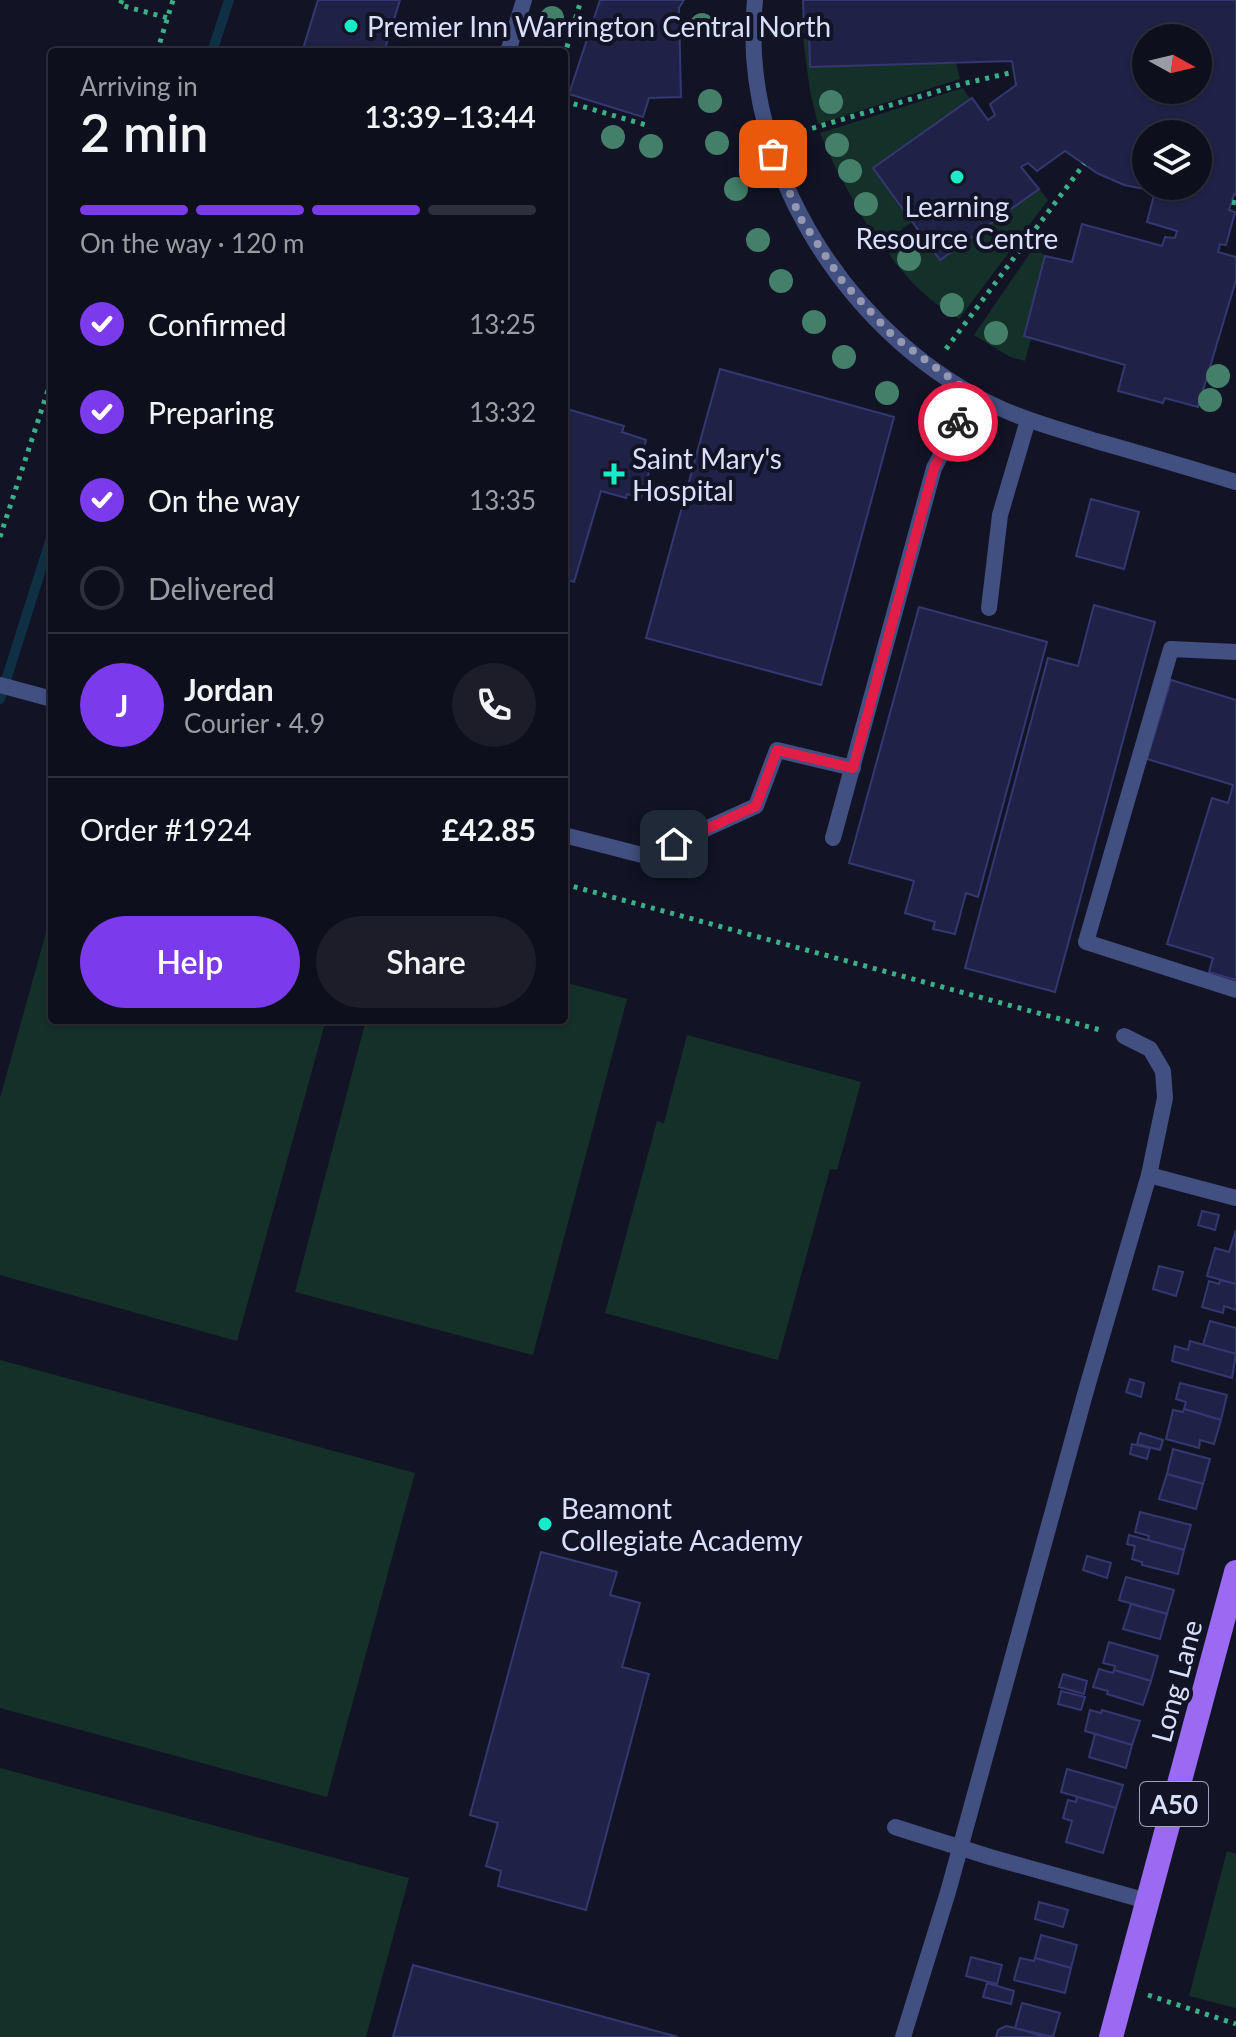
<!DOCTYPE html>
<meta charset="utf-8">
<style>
body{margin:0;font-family:Lato,sans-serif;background:#1c1d29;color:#f1f3f6;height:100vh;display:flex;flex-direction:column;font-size:30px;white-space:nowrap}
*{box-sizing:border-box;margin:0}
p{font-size:26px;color:#9b9ca3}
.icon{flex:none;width:44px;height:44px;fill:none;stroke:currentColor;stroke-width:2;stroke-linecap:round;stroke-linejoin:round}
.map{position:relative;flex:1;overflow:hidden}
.details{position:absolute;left:48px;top:48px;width:520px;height:976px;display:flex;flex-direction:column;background:#0e0f1c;border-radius:8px;box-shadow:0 2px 6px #0004,0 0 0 2px #2e2f3b}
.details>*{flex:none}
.needle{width:52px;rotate:98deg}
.controls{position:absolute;left:1132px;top:24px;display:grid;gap:16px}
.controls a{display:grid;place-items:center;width:80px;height:80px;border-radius:50%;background:#0e0f1c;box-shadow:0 2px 6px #0004,0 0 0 2px #2e2f3b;font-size:40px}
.pin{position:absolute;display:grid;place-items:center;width:68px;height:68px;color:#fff;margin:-34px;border-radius:16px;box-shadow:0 4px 12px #0006}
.courier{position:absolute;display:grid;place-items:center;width:80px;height:80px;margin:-40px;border:6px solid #e11d48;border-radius:50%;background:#fff;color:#222;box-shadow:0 2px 10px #0007}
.headline em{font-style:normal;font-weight:600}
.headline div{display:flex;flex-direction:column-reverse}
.headline{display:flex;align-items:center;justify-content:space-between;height:136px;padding:0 32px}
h1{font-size:52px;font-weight:600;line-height:60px}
.bar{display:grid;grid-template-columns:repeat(4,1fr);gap:12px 8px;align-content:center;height:96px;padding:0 32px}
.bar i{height:10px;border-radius:6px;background:#2e2f3b}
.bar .on{background:#7c3aed}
.bar p{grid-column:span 4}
.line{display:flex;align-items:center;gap:20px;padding:0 32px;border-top:2px solid #2e2f3b}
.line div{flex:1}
.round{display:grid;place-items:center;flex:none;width:84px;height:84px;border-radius:42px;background:#1c1d29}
ol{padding:0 32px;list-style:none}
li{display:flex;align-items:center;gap:24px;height:88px}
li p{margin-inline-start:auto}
li .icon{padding:8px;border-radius:50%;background:#7c3aed;color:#fff;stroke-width:4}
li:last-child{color:#9b9ca3}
li i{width:44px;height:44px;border:4px solid #2e2f3b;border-radius:50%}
.action{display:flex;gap:16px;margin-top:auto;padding:16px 32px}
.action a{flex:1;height:92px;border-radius:48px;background:#7c3aed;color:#fff;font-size:32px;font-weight:600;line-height:92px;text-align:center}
.action a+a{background:#1c1d29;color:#f1f3f6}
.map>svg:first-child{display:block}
</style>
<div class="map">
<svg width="1236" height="2037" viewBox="0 0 1236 2037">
<rect width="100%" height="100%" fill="#121426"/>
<!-- green -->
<g fill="#153028">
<path d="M809,38l2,29 145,-4 4,16 -142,45 -8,-33 -7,-52z"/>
<path d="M963,88l7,11 -97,68 39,55 -33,24 -42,-75 -17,-38z"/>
<path d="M1039,189l9,11 -89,119c-29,-17 -50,-37 -70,-65l29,-24 22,30z"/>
<path d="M1035,246l10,10 -21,80 7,2 -6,23 -15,-4 -36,-22z"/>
<path d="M52,911v109h274l-89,321 -237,-66v-177z"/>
<path d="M564,982l63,17 -94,356 -238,-63 71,-272h198z"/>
<path d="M687,1035l174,47 -24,88 -7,-1 -52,191 -173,-47 52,-192 7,2z"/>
<path d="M0,1360l415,113 -88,324 -327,-89z"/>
<path d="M0,1768l409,110 -43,159h-366z"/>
<path d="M1227,1851l9,3v154l-47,-12z"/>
</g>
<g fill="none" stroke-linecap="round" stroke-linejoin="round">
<!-- stream -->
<g stroke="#0f2f42" stroke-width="10">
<path d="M212,52l17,-52"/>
<path d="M0,699l52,-164"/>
</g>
</g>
<!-- building -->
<g fill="#1f2246" stroke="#333870" stroke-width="2" fill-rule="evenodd">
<path d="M318,0h82l-16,52h-82z"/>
<path d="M600,0h84l-5,8 2,89 -32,1 -6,19 -74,-23z"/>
<path d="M803,0h433v195l-2,-1 -5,16 6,2 -9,33 -6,-1 -2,8 18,5v23l-38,127 -33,-9 -2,5 -45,-12 7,-26 -101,-29 21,-80 27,6 10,-38 80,22 3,-9 10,1 2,-7 -30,-9 8,-31 -31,-6 -27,-12 -32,-22 -28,20 -9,-8 -7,4 18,22 -99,71 -67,-92 99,-70 16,22 7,-5 -5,-11 26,-19 -4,-24 -202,6 -1,-35h-5zM1146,38h52v52h-52zM1146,134h52v52h-52z"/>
<path d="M720,369l174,48 -73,268 -175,-47z"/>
<path d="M564,408l60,18 -2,6 24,8 -6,22 11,4 -10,32 -14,-4 -1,4 -25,-7 -27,91 -10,-3z"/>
<path d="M1091,499l48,13 -15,57 -48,-13z"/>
<path d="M1094,605l61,17 -100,370 -90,-24 83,-310 30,8z"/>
<path d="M919,607l128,35 -69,255 -12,-4 -11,41 -22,-5 2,-7 -30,-9 9,-32 -65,-18z"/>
<path d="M1171,680l65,20v280l-27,-8 4,-14 -46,-14 45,-146 16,5 5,-18 -86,-26z"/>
<path d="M1202,1211l17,4 -4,15 -17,-5z"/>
<path d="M1236,1230v54l-29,-8 8,-28 14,4z"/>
<path d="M1159,1266l24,6 -7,24 -23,-7z"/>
<path d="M1220,1280l16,4v26l-12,-4 -1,7 -21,-6 7,-26 10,3z"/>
<path d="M1210,1321l26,7v26l-33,-9z"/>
<path d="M1190,1341l46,13 -4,24 -60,-17 3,-15 13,4z"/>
<path d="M1130,1379l14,4 -3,14 -15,-5z"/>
<path d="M1180,1383l47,12 -6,25 -37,-11 2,-7 -10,-3z"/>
<path d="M1184,1409l37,11 -7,24 -14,-4 -1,8 -33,-9 7,-29 10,2z"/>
<path d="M1140,1433l23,7 -3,10 -23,-6z"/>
<path d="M1132,1444l18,4 -3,11 -17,-5z"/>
<path d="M1173,1449l37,10 -7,25 -36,-10z"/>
<path d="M1167,1474l36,10 -7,25 -37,-10z"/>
<path d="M1140,1512l51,13 -7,25 -36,-10 1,-4 -14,-4z"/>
<path d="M1129,1535l55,15 -6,24 -36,-9v-3l-10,-3 3,-13 -8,-2z"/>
<path d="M541,1552l76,20 -7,23 30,8 -18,64 27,7 -63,236 -88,-24 3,-15 -15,-5 12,-43 -28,-8z"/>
<path d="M1087,1556l24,7 -4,15 -24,-8z"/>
<path d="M1126,1577l48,13 -7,24 -48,-14z"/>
<path d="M1131,1604l36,10 -7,25 -37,-10z"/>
<path d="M1109,1642l49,14 -7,25 -37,-11 1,-4 -12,-3z"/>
<path d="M1099,1669l14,4 1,-3 37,11 -8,24 -36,-11 1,-3 -15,-4z"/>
<path d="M1063,1674l24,7 -3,13 -25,-7z"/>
<path d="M1061,1691l24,6 -4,13 -23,-6z"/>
<path d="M1090,1710l11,3 1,-3 38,11 -8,24 -47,-14z"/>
<path d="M1095,1734l37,11 -6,23 -37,-11z"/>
<path d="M1067,1769l56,16 -7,23 -55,-16z"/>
<path d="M1077,1797l39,11 -13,45 -37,-11 6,-21 -9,-3 5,-18 8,2z"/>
<path d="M1039,1902l29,8 -5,17 -28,-8z"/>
<path d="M1041,1935l36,10 -6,23 -36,-10z"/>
<path d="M971,1957l31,8 -5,19 -31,-8z"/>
<path d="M1020,1958l14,3 1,-3 36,10 -6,25 -51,-13z"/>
<path d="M413,1965l265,72h-285z"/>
<path d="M987,1983l27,8 -3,13 -28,-7z"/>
<path d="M1022,2003l38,10 -7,24 -38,-9z"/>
<path d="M1006,2026l9,2 31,9h-50l2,-7z"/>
</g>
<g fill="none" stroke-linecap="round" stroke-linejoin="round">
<!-- path -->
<g stroke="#3ab089" stroke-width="5" stroke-dasharray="4 6" stroke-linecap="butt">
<path d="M122,0l-2,5 48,13"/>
<path d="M157,52l16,-52"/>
<path d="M564,57l17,-57"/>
<path d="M564,101l82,24"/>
<path d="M793,134l169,-50 52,-12"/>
<path d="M1232,202l4,1"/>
<path d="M946,349l138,-185"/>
<path d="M0,537l52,-159"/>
<path d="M564,884l540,147"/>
<path d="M1148,1995l88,29"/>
</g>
<!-- service -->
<g stroke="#415081" stroke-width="16">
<path d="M755,0c-17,167 97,343 249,410 30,13 61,21 92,31 47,13 93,27 140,41"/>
<path d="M989,608l11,-93 28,-95"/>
<path d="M1236,652l-65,-3 -85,293 150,48"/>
<path d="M0,685l52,14"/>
<path d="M564,835l82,21 110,-50 21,-56 76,18"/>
<path d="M833,838l101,-370 39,-73"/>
<path d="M1149,1175l87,23"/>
<path d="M895,1827l95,30 157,44"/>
<path d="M903,2037l45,-145 139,-505 62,-212 16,-77 -2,-27 -13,-22 -26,-13"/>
</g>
<!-- minor -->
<path stroke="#415081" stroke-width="16" d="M508,52l16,-52"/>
<!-- primary -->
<path stroke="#9b6af3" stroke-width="24" d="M1111,2037l125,-465"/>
</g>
<!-- trees -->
<g fill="#437f69">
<circle cx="552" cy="18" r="12"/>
<circle cx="702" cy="25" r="12"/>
<circle cx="710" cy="101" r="12"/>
<circle cx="831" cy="102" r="12"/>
<circle cx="613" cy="137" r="12"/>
<circle cx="717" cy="143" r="12"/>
<circle cx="837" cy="145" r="12"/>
<circle cx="651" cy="146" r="12"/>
<circle cx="850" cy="171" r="12"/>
<circle cx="736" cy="189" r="12"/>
<circle cx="866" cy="204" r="12"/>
<circle cx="758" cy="240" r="12"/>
<circle cx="909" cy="259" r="12"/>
<circle cx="781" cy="281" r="12"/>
<circle cx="952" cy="305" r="12"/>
<circle cx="814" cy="322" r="12"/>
<circle cx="996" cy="333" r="12"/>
<circle cx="844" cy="357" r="12"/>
<circle cx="1218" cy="376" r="12"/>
<circle cx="887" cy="393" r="12"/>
<circle cx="1210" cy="400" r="12"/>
</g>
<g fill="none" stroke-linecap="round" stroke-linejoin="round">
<!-- done -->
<path stroke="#9498b1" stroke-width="8" stroke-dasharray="0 14.4" d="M773,154l28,65 42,63 50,54 80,59 -15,27"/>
<!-- route -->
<path stroke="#e11d48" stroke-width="10" d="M674,844l82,-38 21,-56 76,18 81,-300 24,-46"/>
</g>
<!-- markers -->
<g fill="#16ecc8" stroke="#121426" stroke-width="3">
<circle cx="351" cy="26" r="8"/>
<circle cx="957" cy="177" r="8"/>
<path d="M610 462h8v8h8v8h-8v8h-8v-8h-8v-8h8z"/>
<circle cx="545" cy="1524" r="8"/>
</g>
<g text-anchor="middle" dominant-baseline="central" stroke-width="8" stroke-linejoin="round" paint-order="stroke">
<!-- shield labels -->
<rect fill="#121426" stroke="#9ea2bc" stroke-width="2" x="1140" y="1782" width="68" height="44" rx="6"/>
<g font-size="26" font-weight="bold" fill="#dadffc">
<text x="1174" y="1804">A50</text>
</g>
<!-- poi labels -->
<g font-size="28" fill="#dadffc" stroke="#121426" text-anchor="start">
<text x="367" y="26">Premier Inn Warrington Central North</text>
<text x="957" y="206" text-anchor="middle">Learning<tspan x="957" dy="32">Resource Centre</tspan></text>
<text x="632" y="458">Saint Mary's<tspan x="632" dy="32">Hospital</tspan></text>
<text x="561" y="1508">Beamont<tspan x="561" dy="32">Collegiate Academy</tspan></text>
</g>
<!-- street labels -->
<g font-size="28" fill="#dadffc" stroke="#121426">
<text transform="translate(1176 1681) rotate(-75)">Long Lane</text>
</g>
</g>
</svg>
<div class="controls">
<a><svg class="needle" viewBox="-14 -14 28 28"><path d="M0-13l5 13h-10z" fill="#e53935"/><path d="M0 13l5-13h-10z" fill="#9b9ca3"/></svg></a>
<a><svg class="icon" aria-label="layers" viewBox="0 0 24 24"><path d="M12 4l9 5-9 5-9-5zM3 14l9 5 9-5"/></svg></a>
</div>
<div class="pin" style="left:773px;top:154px;background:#ea580c"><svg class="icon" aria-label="bag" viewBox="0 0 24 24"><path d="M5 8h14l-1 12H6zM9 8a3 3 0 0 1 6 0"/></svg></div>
<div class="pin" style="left:674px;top:844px;background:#1f2937"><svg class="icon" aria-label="home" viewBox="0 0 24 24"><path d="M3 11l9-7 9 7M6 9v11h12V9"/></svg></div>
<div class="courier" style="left:958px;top:422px"><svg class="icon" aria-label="bike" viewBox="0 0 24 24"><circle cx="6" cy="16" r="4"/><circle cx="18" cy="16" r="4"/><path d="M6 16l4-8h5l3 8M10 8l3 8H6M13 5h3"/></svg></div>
<section class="details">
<div class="headline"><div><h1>2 min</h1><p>Arriving in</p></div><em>13:39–13:44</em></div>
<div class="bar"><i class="on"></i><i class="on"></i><i class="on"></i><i></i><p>On the way · 120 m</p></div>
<ol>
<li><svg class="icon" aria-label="check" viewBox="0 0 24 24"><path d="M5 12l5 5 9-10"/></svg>Confirmed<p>13:25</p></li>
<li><svg class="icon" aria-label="check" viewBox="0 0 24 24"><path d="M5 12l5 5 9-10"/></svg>Preparing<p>13:32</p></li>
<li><svg class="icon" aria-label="check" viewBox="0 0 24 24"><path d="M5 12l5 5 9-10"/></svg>On the way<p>13:35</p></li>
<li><i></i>Delivered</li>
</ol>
<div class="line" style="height:144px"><b class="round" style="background:#7c3aed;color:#fff">J</b><div><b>Jordan</b><p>Courier · 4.9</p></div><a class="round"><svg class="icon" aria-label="phone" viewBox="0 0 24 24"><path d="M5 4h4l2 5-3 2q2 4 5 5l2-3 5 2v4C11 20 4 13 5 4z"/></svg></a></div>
<div class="line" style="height:104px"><div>Order #1924</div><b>£42.85</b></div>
<div class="action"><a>Help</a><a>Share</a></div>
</section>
</div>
